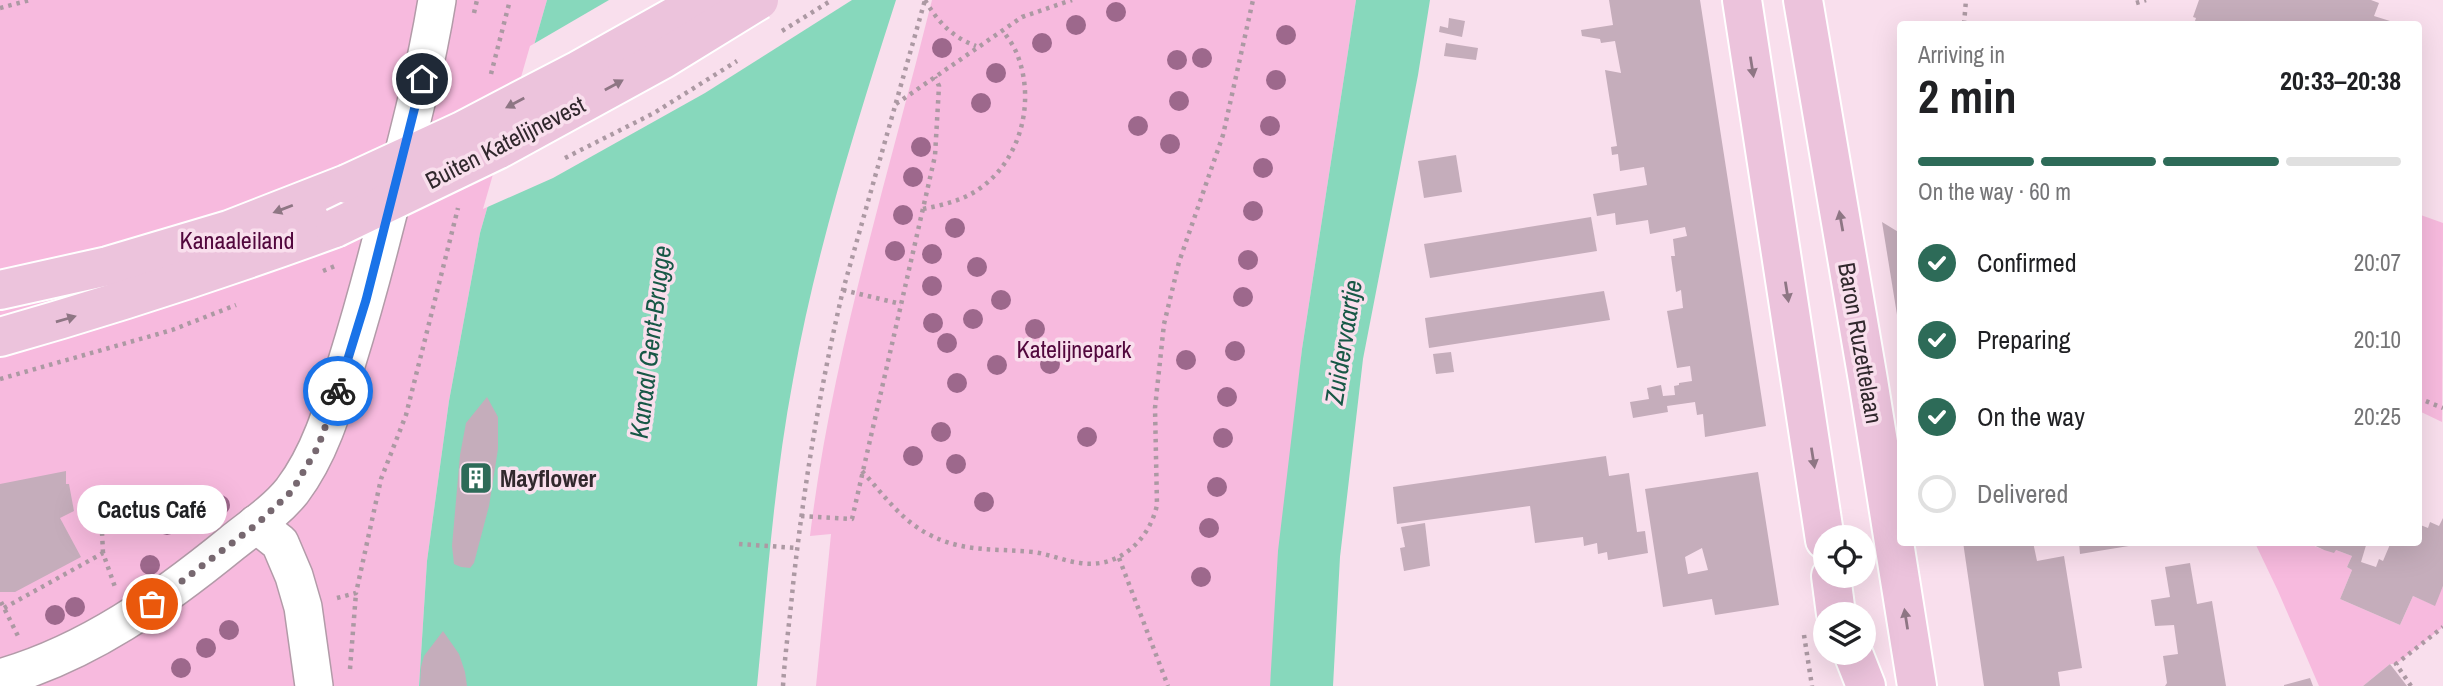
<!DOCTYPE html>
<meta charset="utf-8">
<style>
body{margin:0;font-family:"Archivo Narrow",sans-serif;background:#f2f2f2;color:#202124;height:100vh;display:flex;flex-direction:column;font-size:26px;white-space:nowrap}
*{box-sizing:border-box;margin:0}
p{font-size:23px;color:#757577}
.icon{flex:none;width:38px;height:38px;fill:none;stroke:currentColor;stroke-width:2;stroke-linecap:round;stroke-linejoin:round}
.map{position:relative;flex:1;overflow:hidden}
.drawer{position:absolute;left:1897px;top:21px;width:525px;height:525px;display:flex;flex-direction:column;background:#fff;border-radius:7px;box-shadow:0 7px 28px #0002}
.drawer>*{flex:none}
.buttons{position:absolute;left:1813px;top:525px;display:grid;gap:14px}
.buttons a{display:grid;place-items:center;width:63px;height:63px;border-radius:50%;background:#fff;box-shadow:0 7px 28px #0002;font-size:35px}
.pin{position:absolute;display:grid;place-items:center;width:60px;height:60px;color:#fff;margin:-30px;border:4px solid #fff;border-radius:50%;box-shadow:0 2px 7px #0007}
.courier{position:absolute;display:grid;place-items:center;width:70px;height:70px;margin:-35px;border:5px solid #1a73e8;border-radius:50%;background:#fff;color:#222;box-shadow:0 2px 9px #0007}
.bubble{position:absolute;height:49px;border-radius:24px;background:#fff;box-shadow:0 7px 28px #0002;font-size:23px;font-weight:700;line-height:49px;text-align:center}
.overview em{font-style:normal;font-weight:700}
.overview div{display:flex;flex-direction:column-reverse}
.overview{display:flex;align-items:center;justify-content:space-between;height:119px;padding:0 21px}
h1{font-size:46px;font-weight:700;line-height:52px}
.bar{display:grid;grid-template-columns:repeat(4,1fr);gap:10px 7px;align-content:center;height:84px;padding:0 21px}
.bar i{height:9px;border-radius:5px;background:#e0e0e0}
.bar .selected{background:#2d6b58}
.bar p{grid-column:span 4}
ol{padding:0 21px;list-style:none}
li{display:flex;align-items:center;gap:21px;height:77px}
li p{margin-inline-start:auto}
li .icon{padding:7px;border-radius:50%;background:#2d6b58;color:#fff;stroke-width:4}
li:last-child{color:#757577}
li i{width:38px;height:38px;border:4px solid #e0e0e0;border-radius:50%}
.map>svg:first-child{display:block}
</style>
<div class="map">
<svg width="2443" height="686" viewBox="0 0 2443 686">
<rect width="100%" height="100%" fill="#f9dfed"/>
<!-- green -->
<g fill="#f7bade">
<path d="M0,0h547l-67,233 -31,168 -22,160 -8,125h-419z"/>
<path d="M932,0h424l-54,349 -32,337h-454l15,-152 -21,2c22,-183 78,-358 122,-536z"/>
<path d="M2418,214l25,9 -1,199 -23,-11z"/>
<path d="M2255,543h52l17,7h12l16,6 -5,11 5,3 -12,29 60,26 13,-29 21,9 9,-19v41l-47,37h-6l-27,22h-44l-41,-95z"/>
</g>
<!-- water -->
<g fill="#87d8bc">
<path d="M547,0h349c-40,125 -80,251 -103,380 -19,101 -26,204 -36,306h-338l8,-125 22,-160 31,-168z"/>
<path d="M1356,0h74l-12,75 -55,284 -23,198 -7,129h-63l8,-135 24,-202z"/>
</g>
<!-- pier -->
<path fill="#f9dfed" d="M609,0h243l-147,93 -152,85 -70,31 47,-163z"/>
<!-- building -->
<g fill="#c5adbb" fill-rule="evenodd">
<path d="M1609,0h91l66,426 -61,11 -2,-23 -6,1 -2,-13 -28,4 1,6 -35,6 -3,-16 19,-3 -2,-11 14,-3 2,11 12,-1 -1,-9 5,-1v-2l13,-2 -2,-15 -13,2 -10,-57 16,-3 -2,-18 -5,2 -5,-36h4l-2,-17 14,-3 -2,-9 -35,7 -2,-14 -32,5 -1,-12 -18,3 -4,-22 54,-9 -3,-18 -24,4 -2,-17 -6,1 -1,-8 6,-1 -12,-76 16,3 -6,-32 -14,2 -1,-4 -18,-3 -1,-6 32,-5z"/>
<path d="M2199,0h172l8,3 -5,13 16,5 -1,3h-195l2,-6 -3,-1z"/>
<path d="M1449,18l16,3 -3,16 -23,-5 1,-6 8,2z"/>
<path d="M1446,43l32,5 -2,12 -32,-4z"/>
<path d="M1456,155l6,37 -38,6 -6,-37z"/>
<path d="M1591,217l6,34 -167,27 -6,-34z"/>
<path d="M1882,222l18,11v94h-1z"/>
<path d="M1604,291l6,29 -181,28 -4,-30z"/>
<path d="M1451,352l3,20 -18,2 -3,-20z"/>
<path d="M487,397l11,20v32l-9,57 -15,57 -4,5 -9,-1 -7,-3 -2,-18 8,-91 6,-32z"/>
<path d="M1606,456l3,20 20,-3 8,59 8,-1 3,22 -40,7 -1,-8 -9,2 -1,-11 -13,3 -1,-9 -48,6 -5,-37 -133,18 -4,-37z"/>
<path d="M66,471v13h3l5,27 -14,7 21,39 -66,35h-15v-108z"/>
<path d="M1758,472l21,133 -64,10 -3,-16 -49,8 -18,-118zM1702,548l6,22 -20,4 -3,-17z"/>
<path d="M2443,518v68l-8,20 -22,-10 -13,29 -60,-26 12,-29 -5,-3 5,-11 -16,-6 -2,3 -10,-3 -17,-8h60l-6,20 15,5 3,-8 4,2 8,-19h27v-18l10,4 2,-6 9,4z"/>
<path d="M1425,523l5,43 -26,5 -4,-23 5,-1 -4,-20z"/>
<path d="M1963,542h70l4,19 27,-5 18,112 -24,4 2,14h-76z"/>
<path d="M2079,542h62v2l-61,10z"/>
<path d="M2190,563l7,41 15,-3 14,85h-61l2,-3 -4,-27 15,-2 -4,-29 -19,1 -4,-26 19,-3 -5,-30z"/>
<path d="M443,631l16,23 6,18 2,14h-47l1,-19 3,-11z"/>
<path d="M2390,664l17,22h-44z"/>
<path d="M2310,678l3,8h-29v-1z"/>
</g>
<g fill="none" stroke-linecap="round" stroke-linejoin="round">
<defs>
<g id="minor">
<path d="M256,524l24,19 14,33 9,31 11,79"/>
<path d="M0,678c88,-25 162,-78 232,-135 20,-16 44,-32 60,-52 28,-37 41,-82 54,-126 13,-42 25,-85 36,-128 20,-78 42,-157 55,-237"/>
</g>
<g id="major">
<path d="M1742,0l83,540"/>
<path d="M1803,0l65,380 49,306"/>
<path d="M0,290l108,-24 121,-36 118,-46"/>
<path d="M0,337c113,-32 225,-69 335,-109"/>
<path d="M1831,576l5,38"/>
<path d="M1853,653l13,33"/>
</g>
</defs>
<!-- minor casing -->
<use href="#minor" stroke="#b29ba8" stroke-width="40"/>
<!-- major casing -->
<use href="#major" stroke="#fff" stroke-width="42"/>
<!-- path -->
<g stroke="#ac99a3" stroke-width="4.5" stroke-dasharray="3.5 5" stroke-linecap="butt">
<path d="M925,0c13,22 27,37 51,46"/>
<path d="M2136,3l10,-3"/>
<path d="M0,8l30,-8"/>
<path d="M474,13l3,-13"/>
<path d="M1964,24l2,-24"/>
<path d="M491,74l19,-74"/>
<path d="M896,104l126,-87 50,-17"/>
<path d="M923,209c19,-4 39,-8 56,-20 42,-29 57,-88 38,-135 -3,-8 -9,-16 -14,-23"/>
<path d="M843,290l58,14"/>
<path d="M0,379l172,-49 64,-25"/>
<path d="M2418,398l25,10"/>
<path d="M862,471c21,23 38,48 66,63 36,19 66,14 105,18 16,2 31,9 47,11 38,6 69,-22 77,-58l-2,-97 9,-84 15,-62 44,-127 30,-135"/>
<path d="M100,490l3,63"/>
<path d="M801,516l51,3 83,-363 4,-70 -4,-9"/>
<path d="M739,544l58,4"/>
<path d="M1119,558l49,128"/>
<path d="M337,598l19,-5 25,-114 25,-64 52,-207"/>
<path d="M1,602l17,34"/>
<path d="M4,608l99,-55 12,34"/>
<path d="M1804,635l8,51"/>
<path d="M350,669l6,-76"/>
<path d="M783,686c2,-34 7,-67 10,-101 11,-100 27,-197 50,-295l82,-290"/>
<path d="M2411,686l-15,-22 47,-37"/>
</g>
<!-- minor -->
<use href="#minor" stroke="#fff" stroke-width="37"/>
<!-- major -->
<use href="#major" stroke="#ecc3dc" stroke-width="38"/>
<defs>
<g id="major-bridge">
<path d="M347,184l115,-53 117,-61 125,-70"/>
<path d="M335,228l162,-78 166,-91 96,-59"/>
</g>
</defs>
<!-- major-bridge casing -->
<use href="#major-bridge" stroke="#fff" stroke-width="42" stroke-linecap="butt"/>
<!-- path-bridge -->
<g stroke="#ac99a3" stroke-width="4.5" stroke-dasharray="3.5 5" stroke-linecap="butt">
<path d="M782,31l50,-31"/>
<path d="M565,158l89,-45 83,-52"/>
<path d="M323,271l12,-5"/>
</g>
<!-- major-bridge -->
<use href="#major-bridge" stroke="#ecc3dc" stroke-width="38"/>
</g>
<!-- trees -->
<g fill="#9d688c">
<circle cx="1116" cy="12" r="10"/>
<circle cx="1076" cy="25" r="10"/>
<circle cx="1286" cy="35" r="10"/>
<circle cx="1042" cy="43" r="10"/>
<circle cx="942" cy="48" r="10"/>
<circle cx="1202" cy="58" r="10"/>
<circle cx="1177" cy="60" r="10"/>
<circle cx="996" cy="73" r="10"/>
<circle cx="1276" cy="80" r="10"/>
<circle cx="1179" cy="101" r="10"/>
<circle cx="981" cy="103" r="10"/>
<circle cx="1138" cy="126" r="10"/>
<circle cx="1270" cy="126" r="10"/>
<circle cx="1170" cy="144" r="10"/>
<circle cx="921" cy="147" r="10"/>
<circle cx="1263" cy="168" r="10"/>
<circle cx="913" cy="177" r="10"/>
<circle cx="1253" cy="211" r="10"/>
<circle cx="903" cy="215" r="10"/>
<circle cx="955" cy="228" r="10"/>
<circle cx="895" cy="251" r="10"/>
<circle cx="932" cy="254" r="10"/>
<circle cx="1248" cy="260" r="10"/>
<circle cx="977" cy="267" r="10"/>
<circle cx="932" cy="286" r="10"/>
<circle cx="1243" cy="297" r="10"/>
<circle cx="1001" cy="300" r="10"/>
<circle cx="973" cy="319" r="10"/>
<circle cx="933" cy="323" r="10"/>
<circle cx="1035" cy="329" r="10"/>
<circle cx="947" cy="343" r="10"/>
<circle cx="1235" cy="351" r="10"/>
<circle cx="1186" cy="360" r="10"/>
<circle cx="1050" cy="364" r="10"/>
<circle cx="997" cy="365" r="10"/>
<circle cx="957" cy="383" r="10"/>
<circle cx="1227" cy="397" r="10"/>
<circle cx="941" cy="432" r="10"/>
<circle cx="1087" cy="437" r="10"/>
<circle cx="1223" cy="438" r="10"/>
<circle cx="913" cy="456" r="10"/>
<circle cx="956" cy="464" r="10"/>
<circle cx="1217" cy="487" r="10"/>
<circle cx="148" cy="499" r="10"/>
<circle cx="175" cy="502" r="10"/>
<circle cx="984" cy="502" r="10"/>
<circle cx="220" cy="505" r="10"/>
<circle cx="167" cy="525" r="10"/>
<circle cx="1209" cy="528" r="10"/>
<circle cx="150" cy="565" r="10"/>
<circle cx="1201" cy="577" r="10"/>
<circle cx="75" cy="607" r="10"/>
<circle cx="55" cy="615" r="10"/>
<circle cx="229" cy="630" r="10"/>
<circle cx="206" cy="648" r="10"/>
<circle cx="181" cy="668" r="10"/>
</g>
<!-- one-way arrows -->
<defs><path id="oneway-solid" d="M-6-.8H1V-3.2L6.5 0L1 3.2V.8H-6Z" transform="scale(1.75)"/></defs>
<g fill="#8e7684">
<use href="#oneway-solid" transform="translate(1752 67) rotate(81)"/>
<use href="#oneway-solid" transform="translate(614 85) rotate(-29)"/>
<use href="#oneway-solid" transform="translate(515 103) rotate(152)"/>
<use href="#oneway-solid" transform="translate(283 209) rotate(159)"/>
<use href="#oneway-solid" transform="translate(1841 221) rotate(-100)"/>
<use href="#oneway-solid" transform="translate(1787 292) rotate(81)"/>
<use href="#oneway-solid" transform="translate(66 319) rotate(-16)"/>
<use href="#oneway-solid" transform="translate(1813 458) rotate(81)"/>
<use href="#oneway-solid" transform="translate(1906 619) rotate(-99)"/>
</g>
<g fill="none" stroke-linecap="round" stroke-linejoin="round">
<!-- done -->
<path stroke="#776870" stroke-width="7" stroke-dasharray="0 12.6" d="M152,604l105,-80 35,-33 26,-44 20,-56"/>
<!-- route -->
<path stroke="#1a73e8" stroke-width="9" d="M338,391l28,-91 56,-221"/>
</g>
<!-- icons -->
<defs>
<symbol id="building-square" viewBox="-11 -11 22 22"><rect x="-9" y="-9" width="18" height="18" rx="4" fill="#2d6b58" stroke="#f9dfed"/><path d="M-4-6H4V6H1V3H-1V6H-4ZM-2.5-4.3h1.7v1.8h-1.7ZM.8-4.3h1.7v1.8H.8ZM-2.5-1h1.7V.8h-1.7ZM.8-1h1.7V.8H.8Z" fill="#fff"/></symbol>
</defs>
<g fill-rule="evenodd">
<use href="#building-square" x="457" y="459" width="38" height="38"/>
</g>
<g text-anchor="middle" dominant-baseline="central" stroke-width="7" stroke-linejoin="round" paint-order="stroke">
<!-- street labels -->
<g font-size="24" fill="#31282d" stroke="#f9dfed">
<text transform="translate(505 142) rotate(-27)">Buiten Katelijnevest</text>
<text transform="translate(1861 343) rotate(80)">Baron Ruzettelaan</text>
</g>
<!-- park labels -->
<g font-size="24" fill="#52073d" stroke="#f9dfed">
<text x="237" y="240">Kanaaleiland</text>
<text x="1074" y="349">Katelijnepark</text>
</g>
<!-- poi labels -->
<g font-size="24" font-weight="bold" fill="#31282d" stroke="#f9dfed" text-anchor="start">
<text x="500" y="478">Mayflower</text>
</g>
<!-- water labels -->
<g font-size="26" font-style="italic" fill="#175846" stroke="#f9dfed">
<text transform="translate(650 342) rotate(-83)">Kanaal Gent-Brugge</text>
<text transform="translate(1343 342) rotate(-81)">Zuidervaartje</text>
</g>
</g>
</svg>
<div class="buttons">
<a><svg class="icon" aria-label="locate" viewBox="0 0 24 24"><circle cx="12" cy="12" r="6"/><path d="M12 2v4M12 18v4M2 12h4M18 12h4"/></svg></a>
<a><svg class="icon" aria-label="layers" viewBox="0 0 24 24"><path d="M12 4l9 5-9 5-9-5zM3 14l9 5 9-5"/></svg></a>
</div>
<div class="pin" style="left:152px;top:604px;background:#ea580c"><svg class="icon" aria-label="bag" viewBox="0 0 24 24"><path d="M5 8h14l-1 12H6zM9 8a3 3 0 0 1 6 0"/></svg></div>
<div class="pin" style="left:422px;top:79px;background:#1f2937"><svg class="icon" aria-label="home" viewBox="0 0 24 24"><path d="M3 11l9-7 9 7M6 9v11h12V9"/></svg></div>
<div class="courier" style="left:338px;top:391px"><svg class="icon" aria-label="bike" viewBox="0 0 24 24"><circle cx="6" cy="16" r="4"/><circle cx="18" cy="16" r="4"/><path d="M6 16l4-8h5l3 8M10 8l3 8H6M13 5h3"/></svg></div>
<div class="bubble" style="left:77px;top:485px;width:150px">Cactus Café</div>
<section class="drawer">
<div class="overview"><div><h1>2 min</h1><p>Arriving in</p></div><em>20:33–20:38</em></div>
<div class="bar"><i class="selected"></i><i class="selected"></i><i class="selected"></i><i></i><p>On the way · 60 m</p></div>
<ol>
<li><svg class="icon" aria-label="check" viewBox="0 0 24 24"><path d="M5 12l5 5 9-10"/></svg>Confirmed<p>20:07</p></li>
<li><svg class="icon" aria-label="check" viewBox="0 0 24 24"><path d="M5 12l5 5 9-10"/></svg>Preparing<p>20:10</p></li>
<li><svg class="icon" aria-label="check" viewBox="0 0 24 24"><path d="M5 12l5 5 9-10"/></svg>On the way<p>20:25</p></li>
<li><i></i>Delivered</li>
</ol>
</section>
</div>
